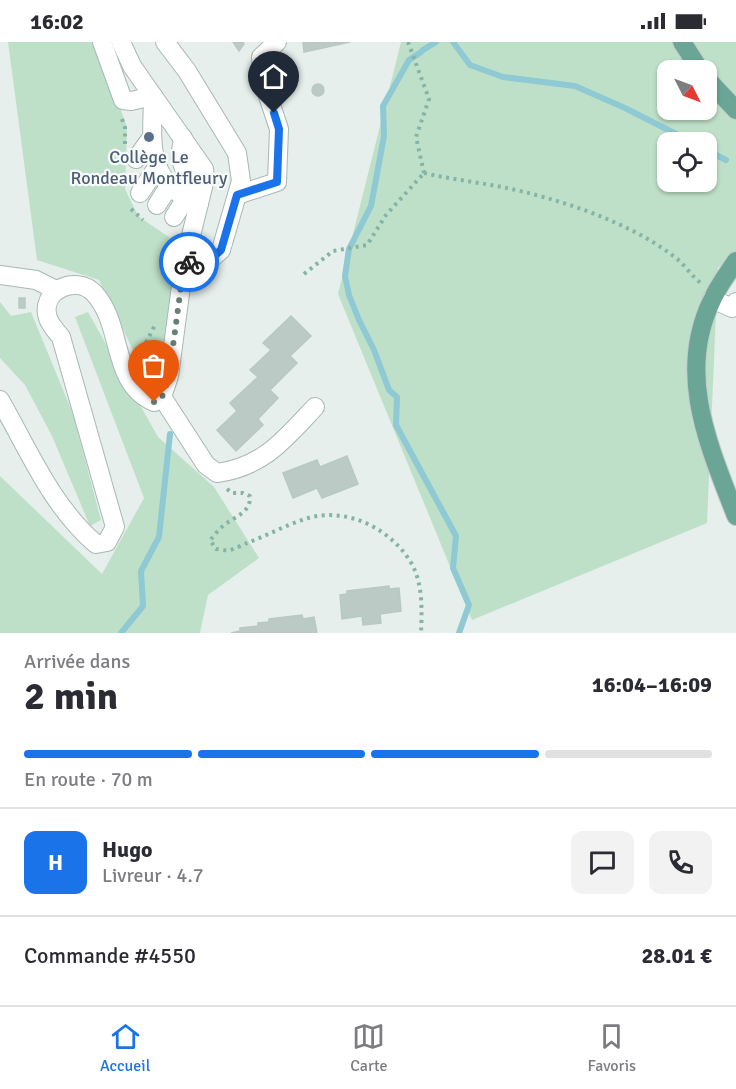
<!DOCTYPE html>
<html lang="fr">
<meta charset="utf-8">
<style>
body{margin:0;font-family:Signika,sans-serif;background:#f2f2f3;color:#2b2b33;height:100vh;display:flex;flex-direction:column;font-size:22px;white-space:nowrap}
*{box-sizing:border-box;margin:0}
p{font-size:20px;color:#7c7c81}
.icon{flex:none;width:33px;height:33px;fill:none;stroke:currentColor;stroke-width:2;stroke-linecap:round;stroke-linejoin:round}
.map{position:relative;height:591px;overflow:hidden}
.side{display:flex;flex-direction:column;background:#fff;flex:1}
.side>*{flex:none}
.needle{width:39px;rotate:132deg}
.controls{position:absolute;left:657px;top:18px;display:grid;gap:12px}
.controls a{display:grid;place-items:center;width:60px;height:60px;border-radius:12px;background:#fff;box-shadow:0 2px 4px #0004;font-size:30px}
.pin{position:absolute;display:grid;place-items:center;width:51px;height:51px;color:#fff;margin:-62px -26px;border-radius:50% 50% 50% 0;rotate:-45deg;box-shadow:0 0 6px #0007}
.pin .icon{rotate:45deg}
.courier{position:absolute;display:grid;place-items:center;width:60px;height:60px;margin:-30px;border:4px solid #1a73e8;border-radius:50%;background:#fff;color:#222;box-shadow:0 2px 8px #0007}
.headline em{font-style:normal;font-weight:700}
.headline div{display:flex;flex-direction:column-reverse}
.headline{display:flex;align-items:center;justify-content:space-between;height:102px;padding:0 24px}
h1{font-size:39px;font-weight:700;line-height:45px}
.bar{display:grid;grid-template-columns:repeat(4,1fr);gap:9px 6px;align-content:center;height:72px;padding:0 24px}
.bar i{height:8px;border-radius:4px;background:#e1e1e2}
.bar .active{background:#1a73e8}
.bar p{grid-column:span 4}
.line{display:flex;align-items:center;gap:15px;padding:0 24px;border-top:2px solid #e1e1e2}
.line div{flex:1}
.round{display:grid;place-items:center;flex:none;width:63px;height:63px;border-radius:12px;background:#f2f2f3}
.status{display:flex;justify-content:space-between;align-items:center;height:42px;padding:0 30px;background:#fff;direction:ltr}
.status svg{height:16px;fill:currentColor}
.dock{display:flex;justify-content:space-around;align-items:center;height:84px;border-top:2px solid #e1e1e2;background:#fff;font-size:16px;color:#7c7c81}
.dock a{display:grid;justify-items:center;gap:3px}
.dock .active{color:#1a73e8}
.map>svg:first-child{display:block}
</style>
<div class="status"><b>16:02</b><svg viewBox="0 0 49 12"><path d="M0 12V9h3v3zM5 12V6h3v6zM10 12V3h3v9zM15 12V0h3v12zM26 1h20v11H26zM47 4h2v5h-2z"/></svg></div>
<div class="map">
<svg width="736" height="591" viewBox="0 0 736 591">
<rect width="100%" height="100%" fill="#e6efeb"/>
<!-- green -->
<g fill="#bfe0c8" fill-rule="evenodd">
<path d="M8,0h88l31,85 -2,62 13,27 35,24 4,78 -29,63 -49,-101 -62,-20z"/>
<path d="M401,0h335v221l-18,4 -11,256 -235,97 -134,-326zM668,28h38v40h-38zM668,100h38v40h-38z"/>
<path d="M0,260l11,14 20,-4 42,102 28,106 -11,6 -38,-90 -27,-51 -25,-27z"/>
<path d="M88,270l70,125 56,50 45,71 -51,37 -8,38h-200v-157l102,98 42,-76 -69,-181z"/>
</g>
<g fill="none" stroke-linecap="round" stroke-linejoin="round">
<!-- stream -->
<g stroke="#8ec9d4" stroke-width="6">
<path d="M453,0l17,23 33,12 72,9 50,22 67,34"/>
<path d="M423,8l13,-8"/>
<path d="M421,10l-12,8 -26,46 1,30 -13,70 -22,43 -4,27 4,19 10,25 15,30 15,40 8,7 -1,28 60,111 -3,32 16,37 -10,28"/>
<path d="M706,108l20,10"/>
<path d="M121,591l22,-27 -2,-35 18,-34 11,-103"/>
</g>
</g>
<!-- building -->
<g fill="#bbcac4" stroke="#b8c9c2" stroke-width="1.5">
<path d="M233,0h10l1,2 -5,7z"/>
<path d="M303,0h47l-46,10z"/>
<circle cx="318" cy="48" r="6"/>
<rect x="19" y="256" width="6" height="10"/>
<path d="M291,274l20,20 -21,20 7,7 -27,27 8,8 -20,21 5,6 -27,26 -19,-21 20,-19 -7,-8 28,-26 -8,-7 21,-20 -8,-7z"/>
<path d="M347,414l11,28 -36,14 -5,-10 -24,10 -10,-25 34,-13 3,7z"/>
<path d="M389,544v3l10,-1 2,23 -21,3 1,9 -18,2 -1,-9 -20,3 -2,-24 7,-1v-3z"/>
<path d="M302,573l1,4 11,-2 3,16h-86l9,-2v-3l18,-2v-3l11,-1v-3z"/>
</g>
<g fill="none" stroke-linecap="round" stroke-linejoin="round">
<defs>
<g id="minor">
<path d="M102,0l21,58 8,1 22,-5"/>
<path d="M165,0l22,29 50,82 4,28 -20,69 -9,8 -26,4"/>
<path d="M153,54c0,30 -7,67 18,91 8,9 18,11 28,17"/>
<path d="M183,96l-3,19 11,31 1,12"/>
<path d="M136,117l16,-22"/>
<path d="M140,151l18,-27"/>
<path d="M237,153l40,-13 2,-53 -16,-48 -2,-24 16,-15"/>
<path d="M157,163l12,-19"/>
<path d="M174,175l12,-19"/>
<path d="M0,233l36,5 20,10"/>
<path d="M712,257l20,9 4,-6"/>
<path d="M162,355l44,68 11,8c46,-6 68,-34 98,-66"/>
<path d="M0,358c28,49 52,107 96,144l11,-2 8,-15 -54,-190c-4,-5 -11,-12 -13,-19 -9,-27 28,-44 46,-25 30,32 16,90 60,109l8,-5 7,-21 15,-112 21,-85 -1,-10 -72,-103 -11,-24"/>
</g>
<g id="major">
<path d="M682,0l18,28"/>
<path d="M706,36l30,32"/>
<path d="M736,219c-8,12 -18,25 -24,39 -36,74 -3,146 24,216"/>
</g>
</defs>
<!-- minor casing -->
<use href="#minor" stroke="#a8b8b2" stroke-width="20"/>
<!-- major casing -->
<use href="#major" stroke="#c2cac8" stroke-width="20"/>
<!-- path -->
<g stroke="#86b3a5" stroke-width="4" stroke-dasharray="3 4.5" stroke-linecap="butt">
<path d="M408,0l21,57 -13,38 8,36"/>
<path d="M122,77l3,9v16"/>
<path d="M424,131c26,6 52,9 78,14 54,11 125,34 170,68 12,8 19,21 30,29"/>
<path d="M131,167l12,11"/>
<path d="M304,232l29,-23 34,-6 19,-30 38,-42"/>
<path d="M139,314l17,-33"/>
<path d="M227,447l5,4h11l7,3c1,17 -15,20 -27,30 -5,4 -9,10 -13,14l6,9c4,0 10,2 14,1 5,-1 12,-5 17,-7 19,-7 37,-17 55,-23 40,-15 86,6 108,41 13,20 12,49 11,72"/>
</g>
<!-- minor -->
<use href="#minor" stroke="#fff" stroke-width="18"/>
<!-- major -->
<use href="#major" stroke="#6aa596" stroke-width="18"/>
</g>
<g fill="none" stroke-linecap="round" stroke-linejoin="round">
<!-- done -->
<path stroke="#687f78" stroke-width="6" stroke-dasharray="0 10.8" d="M154,360l8,-5 7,-21 15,-112 5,-2"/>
<!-- route -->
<path stroke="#1a73e8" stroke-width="8" d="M189,220l23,-4 9,-8 16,-55 40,-13 2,-53 -5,-16"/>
</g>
<!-- markers -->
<circle fill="#5c6f8a" stroke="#f7fbf9" stroke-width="2" cx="149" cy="95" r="6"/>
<g text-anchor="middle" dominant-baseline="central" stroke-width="4.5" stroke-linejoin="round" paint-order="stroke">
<!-- service labels -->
<g font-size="18" fill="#4e5e75" stroke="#f7fbf9">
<text x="149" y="115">Collège Le<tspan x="149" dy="21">Rondeau Montfleury</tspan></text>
</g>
</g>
</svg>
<div class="controls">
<a><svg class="needle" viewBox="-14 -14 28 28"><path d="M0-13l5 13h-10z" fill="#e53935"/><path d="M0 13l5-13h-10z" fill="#7c7c81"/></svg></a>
<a><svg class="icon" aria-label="locate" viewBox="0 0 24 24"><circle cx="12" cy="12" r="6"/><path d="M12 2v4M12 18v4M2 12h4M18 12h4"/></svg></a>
</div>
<div class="pin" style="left:154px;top:360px;background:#ea580c"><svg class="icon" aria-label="bag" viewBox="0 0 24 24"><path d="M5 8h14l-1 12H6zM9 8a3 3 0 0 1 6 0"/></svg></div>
<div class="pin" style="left:274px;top:71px;background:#1f2937"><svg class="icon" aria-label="home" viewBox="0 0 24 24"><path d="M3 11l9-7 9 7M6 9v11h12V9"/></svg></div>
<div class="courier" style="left:189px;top:220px"><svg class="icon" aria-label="bike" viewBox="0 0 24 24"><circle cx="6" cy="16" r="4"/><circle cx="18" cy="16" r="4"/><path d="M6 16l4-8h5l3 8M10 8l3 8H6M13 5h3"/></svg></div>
</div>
<section class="side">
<div class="headline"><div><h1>2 min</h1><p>Arrivée dans</p></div><em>16:04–16:09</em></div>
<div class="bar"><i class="active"></i><i class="active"></i><i class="active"></i><i></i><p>En route · 70 m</p></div>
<div class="line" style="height:108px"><b class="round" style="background:#1a73e8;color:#fff">H</b><div><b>Hugo</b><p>Livreur · 4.7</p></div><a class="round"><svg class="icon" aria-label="chat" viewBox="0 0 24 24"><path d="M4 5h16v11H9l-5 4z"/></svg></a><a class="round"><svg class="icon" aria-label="phone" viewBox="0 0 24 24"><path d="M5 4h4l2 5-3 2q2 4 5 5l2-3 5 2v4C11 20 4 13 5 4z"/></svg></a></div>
<div class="line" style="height:78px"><div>Commande #4550</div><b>28.01 €</b></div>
</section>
<nav class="dock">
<a class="active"><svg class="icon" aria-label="home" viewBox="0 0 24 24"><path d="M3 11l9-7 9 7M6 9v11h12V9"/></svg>Accueil</a>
<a><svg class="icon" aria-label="map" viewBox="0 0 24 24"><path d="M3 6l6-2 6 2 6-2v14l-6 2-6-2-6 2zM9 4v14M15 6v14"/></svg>Carte</a>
<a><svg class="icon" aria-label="saved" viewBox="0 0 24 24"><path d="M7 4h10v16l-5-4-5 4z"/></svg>Favoris</a>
</nav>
